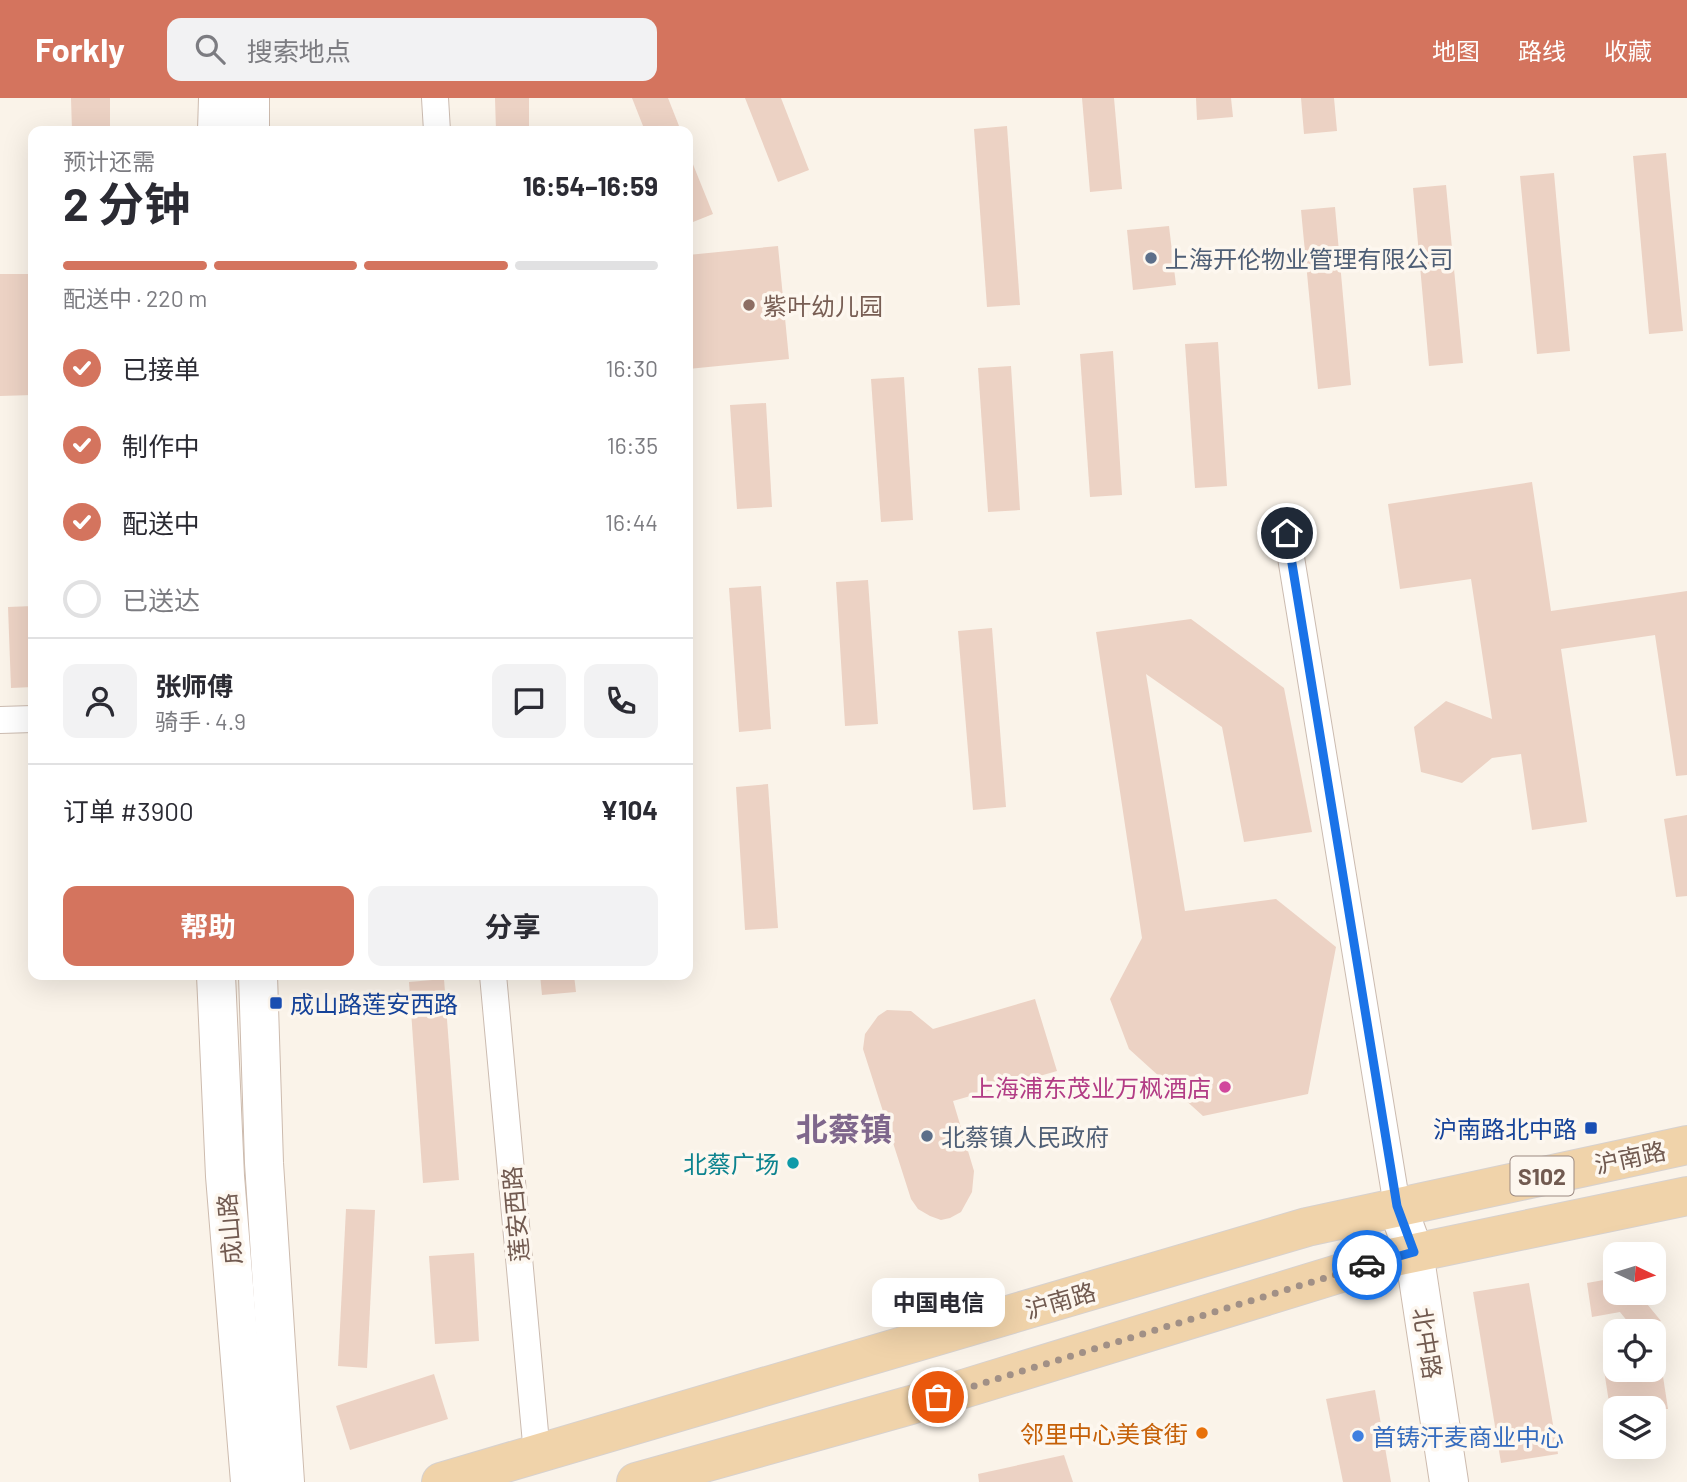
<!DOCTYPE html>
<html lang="zh">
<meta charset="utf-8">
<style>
body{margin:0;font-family:Barlow,"Noto Sans SC",sans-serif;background:#f2f2f3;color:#2b2b33;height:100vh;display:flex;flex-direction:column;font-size:26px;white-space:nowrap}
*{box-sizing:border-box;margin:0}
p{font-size:23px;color:#7c7c81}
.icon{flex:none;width:38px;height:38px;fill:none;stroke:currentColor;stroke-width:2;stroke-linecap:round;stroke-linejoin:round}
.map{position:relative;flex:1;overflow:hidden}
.sheet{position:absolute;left:28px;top:28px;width:665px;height:854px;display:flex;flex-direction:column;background:#fff;border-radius:14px;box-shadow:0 7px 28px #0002}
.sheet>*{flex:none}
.needle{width:46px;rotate:94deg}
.buttons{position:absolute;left:1603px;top:1144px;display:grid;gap:14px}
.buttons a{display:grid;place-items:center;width:63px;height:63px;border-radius:14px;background:#fff;box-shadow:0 7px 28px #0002;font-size:35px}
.pin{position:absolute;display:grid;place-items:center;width:60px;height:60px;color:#fff;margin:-30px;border:4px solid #fff;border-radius:50%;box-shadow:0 2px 7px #0007}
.courier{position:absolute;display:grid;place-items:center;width:70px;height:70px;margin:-35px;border:5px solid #1a73e8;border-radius:50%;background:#fff;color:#222;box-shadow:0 2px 9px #0007}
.bubble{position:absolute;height:49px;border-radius:14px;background:#fff;box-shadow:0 7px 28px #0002;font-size:23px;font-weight:700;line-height:49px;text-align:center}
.summary em{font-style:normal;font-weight:700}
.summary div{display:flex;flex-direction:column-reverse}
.summary{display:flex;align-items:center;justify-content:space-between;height:119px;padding:0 35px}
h1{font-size:46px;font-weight:700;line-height:52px}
.bar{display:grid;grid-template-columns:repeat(4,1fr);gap:10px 7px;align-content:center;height:84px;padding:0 35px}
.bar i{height:9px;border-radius:5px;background:#e1e1e2}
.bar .current{background:#d4745e}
.bar p{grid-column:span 4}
.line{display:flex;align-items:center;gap:18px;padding:0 35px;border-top:2px solid #e1e1e2}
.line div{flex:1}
.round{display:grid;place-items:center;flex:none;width:74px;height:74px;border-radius:14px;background:#f2f2f3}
ol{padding:0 35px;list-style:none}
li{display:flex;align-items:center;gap:21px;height:77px}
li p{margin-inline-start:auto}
li .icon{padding:7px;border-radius:50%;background:#d4745e;color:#fff;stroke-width:4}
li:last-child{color:#7c7c81}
li i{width:38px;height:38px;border:4px solid #e1e1e2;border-radius:50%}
.cta{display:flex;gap:14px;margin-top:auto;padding:14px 35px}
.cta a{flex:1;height:80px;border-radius:14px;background:#d4745e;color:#fff;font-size:28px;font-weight:700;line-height:80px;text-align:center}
.cta a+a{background:#f2f2f3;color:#2b2b33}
header{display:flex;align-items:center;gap:42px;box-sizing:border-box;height:98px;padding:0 35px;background:#d4745e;color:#fff}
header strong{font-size:33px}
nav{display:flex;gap:38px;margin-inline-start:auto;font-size:24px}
.search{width:490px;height:63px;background:#f2f2f3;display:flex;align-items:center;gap:18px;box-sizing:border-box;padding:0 24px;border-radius:14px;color:#7c7c81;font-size:26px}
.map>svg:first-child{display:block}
</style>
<header>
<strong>Forkly</strong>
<div class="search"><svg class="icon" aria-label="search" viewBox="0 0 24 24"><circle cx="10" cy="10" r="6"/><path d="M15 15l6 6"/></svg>搜索地点</div>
<nav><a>地图</a><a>路线</a><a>收藏</a></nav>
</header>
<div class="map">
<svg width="1687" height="1384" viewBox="0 0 1687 1384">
<rect width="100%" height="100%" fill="#faf3e9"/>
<!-- building -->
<g fill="#ecd2c4">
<path d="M71,0h39v33h-38z"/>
<path d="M495,0h34v33h-33z"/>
<path d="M632,0h36l13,33h-36z"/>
<path d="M745,0h36l28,72 -31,12z"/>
<path d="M1082,0h32l8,91 -32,3z"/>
<path d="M1196,0h35l2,19 -36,3z"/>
<path d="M1301,0h33l3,33 -33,3z"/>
<path d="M1007,28l13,179 -33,2 -13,-178z"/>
<path d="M688,54l25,62 -25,10z"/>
<path d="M1666,55l17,178 -34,3 -16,-178z"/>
<path d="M1554,75l16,178 -33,3 -17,-178z"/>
<path d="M1446,87l17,178 -34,3 -16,-178z"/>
<path d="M1335,109l16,178 -33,4 -17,-179z"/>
<path d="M1169,128l7,59 -43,5 -6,-60z"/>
<path d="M778,148l11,113 -101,10v-114z"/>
<path d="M0,176h33v121l-33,1z"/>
<path d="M1218,244l9,144 -32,2 -10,-144z"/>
<path d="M1113,253l9,144 -32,2 -10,-143z"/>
<path d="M1011,268l9,144 -32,2 -10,-144z"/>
<path d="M904,279l9,143 -32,2 -10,-143z"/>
<path d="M766,305l6,104 -35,2 -7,-104z"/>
<path d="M1532,384l19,129 136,-20v184l-11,1 -21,-141 -94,14 26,173 -55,8 -11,-76 -29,4 -30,25 -41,-11 -7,-45 32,-26 46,18 -21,-140 -71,10 -12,-85z"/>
<path d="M868,482l10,144 -33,2 -9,-144z"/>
<path d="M761,488l10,143 -32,3 -10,-144z"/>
<path d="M33,508v81l-22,1 -3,-81z"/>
<path d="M1191,521l93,69 28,144 -68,10 -22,-115 -76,-53 39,237 91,-12 60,48 -28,147 -105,22 -74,-67 -19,-50 32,-61 -46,-306z"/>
<path d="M992,530l14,179 -33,3 -15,-179z"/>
<path d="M768,686l10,144 -33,2 -9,-143z"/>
<path d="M1687,717v81l-11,1 -12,-78z"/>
<path d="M540,877h34l2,17 -34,3z"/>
<path d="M444,881l15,201 -36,3 -14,-201z"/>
<path d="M1035,901l22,72 -104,30 21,70 -2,21 -11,20 -11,6 -9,2 -11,-4 -12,-7 -7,-10 -48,-150 2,-15 13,-18 9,-6 24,1 22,18z"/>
<path d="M346,1111l29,1 -8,158 -29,-2z"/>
<path d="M474,1155l5,88 -44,3 -6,-88z"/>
<path d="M1615,1180v15h23l23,28 -13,11h-12l-16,-20 -28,5 -5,-34z"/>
<path d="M1529,1185l29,171 -57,9 -28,-171z"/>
<path d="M1604,1272h58l6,39h-58z"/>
<path d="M434,1276l14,45 -98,31 -14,-44z"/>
<path d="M1375,1292l16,92h-48l-17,-83z"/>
<path d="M1064,1357l9,27h-94l-1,-8z"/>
</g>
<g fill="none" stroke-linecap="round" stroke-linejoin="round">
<defs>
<g id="street">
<path d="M435,0l2,33"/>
<path d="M1287,435l110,673"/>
<path d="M0,622l33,-1"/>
<path d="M493,877l44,479"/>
</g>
<g id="secondary">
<path d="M217,33l1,-33"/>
<path d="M250,33v-33"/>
<path d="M216,877l9,201 25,306"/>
<path d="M258,877l6,188 21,319"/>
<path d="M1397,1108l17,46 35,230"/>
</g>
<g id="primary">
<path d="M441,1384l866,-255 380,-82"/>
<path d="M636,1384l275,-77 479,-147 297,-62"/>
</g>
</defs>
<!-- street casing -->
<use href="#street" stroke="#cbbbb0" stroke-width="28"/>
<!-- secondary casing -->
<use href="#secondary" stroke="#cdbbae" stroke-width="40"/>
<!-- primary casing -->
<use href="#primary" stroke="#d7d1ce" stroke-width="40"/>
<!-- street -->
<use href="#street" stroke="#fff" stroke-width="26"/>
<!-- secondary -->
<use href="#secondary" stroke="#fff" stroke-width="38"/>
<!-- primary -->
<use href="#primary" stroke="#f0d3aa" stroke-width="38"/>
</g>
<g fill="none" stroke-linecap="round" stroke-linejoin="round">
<!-- done -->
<path stroke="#a19086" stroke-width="7" stroke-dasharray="0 12.6" d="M938,1299l429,-132"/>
<!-- route -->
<path stroke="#1a73e8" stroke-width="9" d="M1287,435l110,673 17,46 -47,13"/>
</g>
<!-- markers -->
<g fill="#5c6f8a" stroke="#fdf7ef" stroke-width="2.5">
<circle cx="1151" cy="160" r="7"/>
<circle cx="927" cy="1038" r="7"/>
</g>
<circle fill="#8d6e63" stroke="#fdf7ef" stroke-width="2.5" cx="749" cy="207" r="7"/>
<g fill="#1a4fb4" stroke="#fdf7ef" stroke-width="2.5">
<rect x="269" y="898" width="14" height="14" rx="3.5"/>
<rect x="1584" y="1023" width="14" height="14" rx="3.5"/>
</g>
<circle fill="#d1479c" stroke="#fdf7ef" stroke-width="2.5" cx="1225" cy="989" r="7"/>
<circle fill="#0f9aa8" stroke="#fdf7ef" stroke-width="2.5" cx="793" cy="1065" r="7"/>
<circle fill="#e8710a" stroke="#fdf7ef" stroke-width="2.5" cx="1202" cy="1335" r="7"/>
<circle fill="#3f7fe0" stroke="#fdf7ef" stroke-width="2.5" cx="1358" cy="1338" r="7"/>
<g text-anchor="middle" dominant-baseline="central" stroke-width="7" stroke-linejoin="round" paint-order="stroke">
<!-- shield labels -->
<rect fill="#fdf7ef" stroke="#9b8980" stroke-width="2" x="1510.5" y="1058.5" width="63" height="39" rx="5"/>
<g font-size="23" font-weight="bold" fill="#715a50">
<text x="1542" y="1078">S102</text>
</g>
<!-- service labels -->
<g font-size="24" fill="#4e5e75" stroke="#fdf7ef" text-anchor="start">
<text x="1165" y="160">上海开伦物业管理有限公司</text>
<text x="941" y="1038">北蔡镇人民政府</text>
</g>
<!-- education labels -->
<g font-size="24" fill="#785e54" stroke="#fdf7ef" text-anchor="start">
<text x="763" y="207">紫叶幼儿园</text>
</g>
<!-- transit labels -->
<g font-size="24" fill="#164399" stroke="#fdf7ef" text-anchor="start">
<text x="290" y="905">成山路莲安西路</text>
<text x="1577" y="1030" text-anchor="end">沪南路北中路</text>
</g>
<!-- hotel labels -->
<g font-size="24" fill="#b23c85" stroke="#fdf7ef" text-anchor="end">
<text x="1211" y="989">上海浦东茂业万枫酒店</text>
</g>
<!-- street labels -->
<g font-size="24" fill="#715a50" stroke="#fdf7ef">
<text transform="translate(1630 1059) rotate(-12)">沪南路</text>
<text transform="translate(515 1116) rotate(-95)">莲安西路</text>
<text transform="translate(229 1131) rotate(-95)">成山路</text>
<text transform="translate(1060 1202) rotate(-16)">沪南路</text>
<text transform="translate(1428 1245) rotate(81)">北中路</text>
</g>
<!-- culture labels -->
<g font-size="24" fill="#0d838f" stroke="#fdf7ef" text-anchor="end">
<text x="779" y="1065">北蔡广场</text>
</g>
<!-- food labels -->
<g font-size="24" fill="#c56008" stroke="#fdf7ef" text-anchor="end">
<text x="1188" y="1335">邻里中心美食街</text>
</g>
<!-- shop labels -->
<g font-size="24" fill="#366cbe" stroke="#fdf7ef" text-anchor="start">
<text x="1372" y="1338">首铸汗麦商业中心</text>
</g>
<!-- district labels -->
<g font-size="32" font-weight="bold" fill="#7f678c" stroke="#fdf7ef">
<text x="844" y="1030">北蔡镇</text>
</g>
</g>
</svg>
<div class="buttons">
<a><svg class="needle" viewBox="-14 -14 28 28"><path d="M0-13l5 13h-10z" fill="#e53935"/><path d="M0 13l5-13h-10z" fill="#7c7c81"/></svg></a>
<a><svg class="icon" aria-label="locate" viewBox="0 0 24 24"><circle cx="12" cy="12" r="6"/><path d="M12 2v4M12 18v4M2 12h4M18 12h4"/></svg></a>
<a><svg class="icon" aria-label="layers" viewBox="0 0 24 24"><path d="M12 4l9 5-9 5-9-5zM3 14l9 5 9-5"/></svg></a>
</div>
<div class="pin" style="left:938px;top:1299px;background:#ea580c"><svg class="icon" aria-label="bag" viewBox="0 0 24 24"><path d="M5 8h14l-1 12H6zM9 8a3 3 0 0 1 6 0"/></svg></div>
<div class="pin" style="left:1287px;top:435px;background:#1f2937"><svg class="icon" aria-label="home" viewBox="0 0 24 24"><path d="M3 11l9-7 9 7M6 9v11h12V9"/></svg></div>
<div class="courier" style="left:1367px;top:1167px"><svg class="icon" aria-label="car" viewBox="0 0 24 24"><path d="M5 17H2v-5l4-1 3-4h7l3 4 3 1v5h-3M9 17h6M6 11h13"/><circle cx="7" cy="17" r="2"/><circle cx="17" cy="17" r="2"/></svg></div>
<div class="bubble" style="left:872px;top:1180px;width:133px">中国电信</div>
<section class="sheet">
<div class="summary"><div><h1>2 分钟</h1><p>预计还需</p></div><em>16:54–16:59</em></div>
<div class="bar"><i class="current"></i><i class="current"></i><i class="current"></i><i></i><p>配送中 · 220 m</p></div>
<ol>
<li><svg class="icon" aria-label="check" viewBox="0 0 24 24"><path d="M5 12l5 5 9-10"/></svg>已接单<p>16:30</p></li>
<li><svg class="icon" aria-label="check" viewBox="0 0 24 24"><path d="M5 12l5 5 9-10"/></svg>制作中<p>16:35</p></li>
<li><svg class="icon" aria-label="check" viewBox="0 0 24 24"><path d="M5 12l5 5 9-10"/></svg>配送中<p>16:44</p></li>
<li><i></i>已送达</li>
</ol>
<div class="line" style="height:126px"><a class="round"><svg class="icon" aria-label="person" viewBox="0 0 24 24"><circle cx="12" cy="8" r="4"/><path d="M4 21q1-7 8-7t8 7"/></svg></a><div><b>张师傅</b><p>骑手 · 4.9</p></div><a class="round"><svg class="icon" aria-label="chat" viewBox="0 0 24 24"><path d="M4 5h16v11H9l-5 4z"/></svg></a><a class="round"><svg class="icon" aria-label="phone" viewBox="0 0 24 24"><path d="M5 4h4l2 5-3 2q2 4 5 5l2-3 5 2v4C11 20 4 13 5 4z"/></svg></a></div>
<div class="line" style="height:91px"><div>订单 #3900</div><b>¥104</b></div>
<div class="cta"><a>帮助</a><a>分享</a></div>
</section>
</div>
